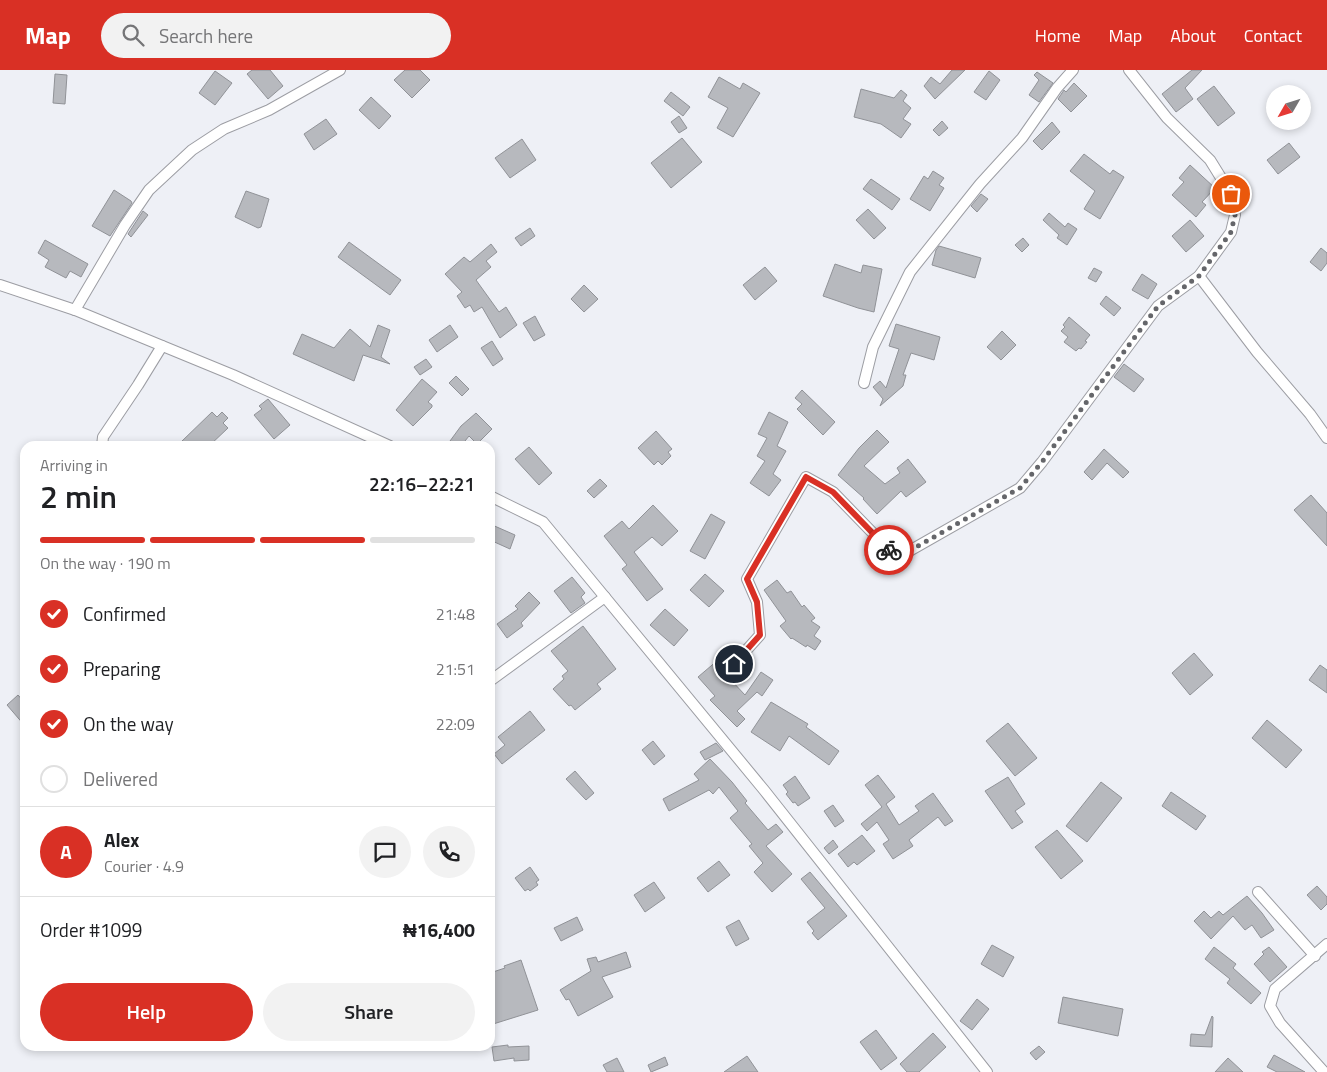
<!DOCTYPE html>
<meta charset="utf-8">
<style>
body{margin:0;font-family:"Titillium Web",sans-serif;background:#f2f2f2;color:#202124;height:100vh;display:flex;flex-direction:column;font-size:19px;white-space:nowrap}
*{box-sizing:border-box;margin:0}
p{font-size:16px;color:#757577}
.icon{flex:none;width:28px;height:28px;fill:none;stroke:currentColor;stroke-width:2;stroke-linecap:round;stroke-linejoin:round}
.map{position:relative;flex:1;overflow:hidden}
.details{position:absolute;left:20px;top:371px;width:475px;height:610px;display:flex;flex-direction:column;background:#fff;border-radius:15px;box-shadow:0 2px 8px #0003}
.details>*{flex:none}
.needle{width:32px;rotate:231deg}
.fabs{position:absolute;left:1266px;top:15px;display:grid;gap:10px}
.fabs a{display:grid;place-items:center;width:45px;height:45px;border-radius:50%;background:#fff;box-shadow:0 2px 8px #0003;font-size:25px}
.pin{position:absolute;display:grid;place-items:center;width:42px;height:42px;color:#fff;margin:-21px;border:2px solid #fff;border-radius:50%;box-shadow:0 1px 5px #0007}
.courier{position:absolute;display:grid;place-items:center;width:50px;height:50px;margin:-25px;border:4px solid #d93025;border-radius:50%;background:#fff;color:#222;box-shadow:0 1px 6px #0007}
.summary em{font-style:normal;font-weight:600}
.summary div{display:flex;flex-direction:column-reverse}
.summary{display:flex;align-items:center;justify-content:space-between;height:85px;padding:0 20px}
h1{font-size:32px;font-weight:600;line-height:38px}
.bar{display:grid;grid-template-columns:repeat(4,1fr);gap:8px 5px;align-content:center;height:60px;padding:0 20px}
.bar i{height:6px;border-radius:4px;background:#e0e0e0}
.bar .current{background:#d93025}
.bar p{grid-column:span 4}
.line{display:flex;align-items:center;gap:12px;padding:0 20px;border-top:1px solid #e0e0e0}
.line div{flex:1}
.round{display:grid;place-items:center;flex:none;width:52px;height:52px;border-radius:26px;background:#f2f2f2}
ol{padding:0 20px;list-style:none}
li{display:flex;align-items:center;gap:15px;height:55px}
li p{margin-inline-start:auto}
li .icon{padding:5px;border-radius:50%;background:#d93025;color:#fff;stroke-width:4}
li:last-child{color:#757577}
li i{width:28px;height:28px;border:2px solid #e0e0e0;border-radius:50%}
.button{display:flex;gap:10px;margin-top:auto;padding:10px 20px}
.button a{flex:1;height:58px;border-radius:30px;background:#d93025;color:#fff;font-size:20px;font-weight:600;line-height:58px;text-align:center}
.button a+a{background:#f2f2f2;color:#202124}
header{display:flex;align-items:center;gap:30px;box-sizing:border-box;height:70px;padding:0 25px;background:#d93025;color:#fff}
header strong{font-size:24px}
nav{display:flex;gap:28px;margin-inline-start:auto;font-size:18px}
.search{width:350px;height:45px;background:#f2f2f2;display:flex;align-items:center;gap:12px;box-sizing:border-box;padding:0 18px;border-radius:28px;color:#757577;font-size:19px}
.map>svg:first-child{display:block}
</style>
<header>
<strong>Map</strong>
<div class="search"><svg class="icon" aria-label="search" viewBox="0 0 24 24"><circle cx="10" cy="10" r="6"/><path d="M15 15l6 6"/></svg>Search here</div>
<nav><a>Home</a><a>Map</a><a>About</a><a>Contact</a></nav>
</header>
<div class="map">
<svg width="1327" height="1002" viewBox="0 0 1327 1002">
<rect width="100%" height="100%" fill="#eef0f6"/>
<!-- building -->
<g fill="#b7b9be" stroke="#909297">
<path d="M252,0h18l13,16 -15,13 -21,-25z"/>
<path d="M405,0h15l10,10 -18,18 -18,-18z"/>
<path d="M952,0h13l-30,29 -11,-13 7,-9 9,7z"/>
<path d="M1192,0h10l-17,18 8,11 -17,13 -14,-18z"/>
<path d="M215,1l17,12 -17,22 -16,-12z"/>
<path d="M989,1l11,9 -14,20 -12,-8z"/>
<path d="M1037,2l16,11 -14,19 -10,-7 10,-15 -5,-5z"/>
<path d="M55,4l12,1 -2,29 -12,-1z"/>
<path d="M719,7l21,12 3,-6 17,10 -27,44 -16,-9 11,-20 -20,-11z"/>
<path d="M1074,13l13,13 -16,16 -13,-13 6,-9 2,2z"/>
<path d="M1214,16l21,27 -17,13 -21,-27z"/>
<path d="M861,19l33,9 7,-8 6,5 -4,6 8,7 -8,11 8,5 -10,14 -20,-14 -27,-7z"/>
<path d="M671,22l19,15 -7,9 -19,-15z"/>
<path d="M371,27l20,19 -12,13 -20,-19z"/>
<path d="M679,46l8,12 -8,5 -8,-11z"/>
<path d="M326,49l11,15 -23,16 -10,-16z"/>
<path d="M942,51l6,7 -9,8 -6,-6z"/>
<path d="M1052,52l8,10 -18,18 -9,-9z"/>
<path d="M682,68l20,24 -31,26 -20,-25z"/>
<path d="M522,69l14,21 -26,18 -15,-20z"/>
<path d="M1289,73l11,14 -22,17 -11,-14z"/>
<path d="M1084,84l26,20 3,-4 11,7 -24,42 -16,-10 11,-18 -25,-20z"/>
<path d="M1190,95l25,23 -13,14 4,3 -10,12 -24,-22 12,-13 -5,-4z"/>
<path d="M933,101l11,7 -5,7 5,3 -14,23 -20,-12 14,-23 4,3z"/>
<path d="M871,109l29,20 -8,11 -29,-21z"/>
<path d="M114,120l17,11 1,2 -22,33 -18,-10z"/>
<path d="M246,121l23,8 -8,28 -3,1 -23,-11z"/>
<path d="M981,124l7,5 -11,13 -6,-6z"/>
<path d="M868,139l18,19 -12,11 -18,-19z"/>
<path d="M143,141l5,4 -17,22 -3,-3z"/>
<path d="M1049,143l16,14 3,-4 9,6 -10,16 -10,-7 2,-3 -16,-15z"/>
<path d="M1190,150l14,16 -18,16 -14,-16z"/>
<path d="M530,158l5,8 -14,10 -6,-8z"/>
<path d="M1023,168l6,7 -7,7 -7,-7z"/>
<path d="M45,170l43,24 -7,13 -11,-6 -4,7 -21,-11 4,-7 -11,-7z"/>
<path d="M349,172l52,38 -11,15 -52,-38z"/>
<path d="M491,174l6,8 -11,9 5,6 -15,13 23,32 7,-5 11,18 -17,13 -18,-31 -8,5 -4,-7 -5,3 -8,-12 5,-4 -17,-18 19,-17 6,5z"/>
<path d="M939,176l42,12 -6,20 -43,-13 4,-15z"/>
<path d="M1321,178l6,5v10l-6,8 -11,-9z"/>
<path d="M835,194l26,9 2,-8 19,4 -8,43 -16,-4 -35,-12z"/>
<path d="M765,197l12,14 -22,19 -12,-15z"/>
<path d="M1094,198l8,4 -6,10 -8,-4z"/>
<path d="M1142,204l15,10 -9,15 -16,-9z"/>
<path d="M584,215l14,14 -14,13 -13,-13z"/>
<path d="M1106,226l15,12 -7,8 -14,-12z"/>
<path d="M535,246l10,19 -11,6 -11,-18z"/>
<path d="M1069,247l21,18 -5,6 2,1 -6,7 -2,-1 -3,3 -12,-9 4,-5 -7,-6 4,-4 -2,-2z"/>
<path d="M896,254l44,13 -6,23 -23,-7 -8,22h3l-3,11 -23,20 3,-7 -10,-12 7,-6 6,7 13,-39 -10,-3z"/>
<path d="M378,255l12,5 -9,27 9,7 -27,-9 -9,26 -61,-27 9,-20 32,14 16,-19 20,18z"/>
<path d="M450,255l8,12 -21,15 -8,-12z"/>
<path d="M1002,261l14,14 -15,15 -14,-13z"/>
<path d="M492,271l11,18 -10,7 -12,-18z"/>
<path d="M426,289l6,8 -12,8 -6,-8z"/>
<path d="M1124,294l20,15 -10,13 -20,-15z"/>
<path d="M456,306l13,13 -7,7 -13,-13z"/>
<path d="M422,309l15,13 -9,10 4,3v2l-19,19 -17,-16z"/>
<path d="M802,320l33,32 -12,13 -26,-26 5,-5 -7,-6z"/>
<path d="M268,329l22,26 -16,14 -20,-24 8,-6 -3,-3z"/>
<path d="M212,342l5,5 5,-5 6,6 -5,5 5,5 -19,18h-24l-4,-4z"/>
<path d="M769,342l19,10 -11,24 9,5 -13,23 8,6 -12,16 -19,-13 15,-22 -8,-5 10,-18 -9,-4z"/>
<path d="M476,343l16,16 -15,15 -8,-8 -8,10h-4l-7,-5 11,-15z"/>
<path d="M877,360l12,12 -25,24 21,18 15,-11 -3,-5 11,-9 18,23 -20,15 -5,-6 -24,23 -14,-15 1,-1 -26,-23 21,-27z"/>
<path d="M656,361l16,18 -4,3 3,4 -9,9 -4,-4 -4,4 -16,-17z"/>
<path d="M529,377l23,26 -13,12 -24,-26z"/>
<path d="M1104,379l25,23 -6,6 -16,-15 -15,17 -8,-8z"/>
<path d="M600,409l7,7 -13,12 -7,-7z"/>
<path d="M1311,425l16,18v33l-33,-36z"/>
<path d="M653,435l25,26 -16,15 -10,-9 -18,15 29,37 -16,12 -25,-32 5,-4 -23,-29 18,-15 7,8z"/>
<path d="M711,444l14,8 -20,37 -15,-8z"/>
<path d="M490,454l25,11 -5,14 -20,-9z"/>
<path d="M705,504l19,17 -15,16 -19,-17z"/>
<path d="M572,507l13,16 -4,4 4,6 -14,10 -17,-22z"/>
<path d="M777,510l10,13 4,-2 11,16 2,-2 11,13 -4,3 9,6 -6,9 7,5 -6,9 -8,-5 -1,2 -14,-9 -1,1 -11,-13 6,-5 -22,-31z"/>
<path d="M529,522l11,11 -19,20 2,3 -16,12 -10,-14 21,-15 -3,-3z"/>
<path d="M665,539l23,21 -14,16 -24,-21z"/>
<path d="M583,556l33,43 -19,15 4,5 -26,21 -4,-5 -2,1 -16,-17 11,-10 -2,-3 6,-5 -17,-20z"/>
<path d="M1194,583l19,22 -23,20 -18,-22z"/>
<path d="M718,590l14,16 -2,3 15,16 16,-23 12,8 -11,16 -5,-4 -20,19 8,8 -8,8 -27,-27 5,-4 -17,-19z"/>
<path d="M1320,595l7,5v23l-18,-13z"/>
<path d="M18,625l7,8v23l-18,-21z"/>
<path d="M771,632l37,22 -2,3 33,24 -10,14 -40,-29 -9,15 -29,-19z"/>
<path d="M530,641l15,19 -43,34 -8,-10 11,-9 -7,-8z"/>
<path d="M1267,650l35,30 -16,18 -34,-30z"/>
<path d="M1008,653l29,35 -22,18 -29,-35z"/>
<path d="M653,671l12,15 -11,9 -12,-15z"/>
<path d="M716,673l7,8 -18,9 -5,-8z"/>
<path d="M710,689l22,23 15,19 -2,2 23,27 8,-6 7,8 -17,14 26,28 -20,18 -18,-20 9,-9 -14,-17 3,-2 -22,-26 8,-7 -19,-24 -6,7 -4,-4 -40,21 -6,-12 36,-19 -5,-6z"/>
<path d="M575,701l19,22 -8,7 -20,-21z"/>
<path d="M878,705l17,22 -9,7 13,21 20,-14 -4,-5 18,-13 20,28 -8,5 -7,-9 -29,23 4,6 -20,13 -10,-15 6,-4 -12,-18 -10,9 -6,-7 21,-17 -17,-22z"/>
<path d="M795,706l15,22 -12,8 -3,-4 -2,1 -7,-9 2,-2 -5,-7z"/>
<path d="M1008,707l17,27 -10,7 8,11 -11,7 -27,-38z"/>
<path d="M1101,712l21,16 -35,44 -21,-16z"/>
<path d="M1171,722l35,24 -10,14 -34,-24z"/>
<path d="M833,735l11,16 -9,6 -11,-16z"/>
<path d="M1057,760l26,31 -22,18 -26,-32z"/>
<path d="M862,765l13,16 -18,14 -3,-3 -6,5 -10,-13z"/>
<path d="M833,770l5,7 -9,7 -5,-6z"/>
<path d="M719,791l11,14 -22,17 -11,-14z"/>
<path d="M530,797l9,13 -3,2 2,3 -8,6 -2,-2 -3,2 -10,-13z"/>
<path d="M810,802l37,44 -29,24 -6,-7 2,-2 -7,-9 18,-14 -24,-29z"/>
<path d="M654,812l11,16 -20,14 -11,-17z"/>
<path d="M1317,816l10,11v7l-6,6 -14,-15z"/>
<path d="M1247,826l15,17 12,17 -13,8 -9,-13 -7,5 -12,-14 -22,23 -17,-18 10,-10 7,7 8,-7 4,4z"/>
<path d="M577,847l6,13 -22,11 -7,-13z"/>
<path d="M739,850l10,19 -13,7 -10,-19z"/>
<path d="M992,875l22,12 -11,20 -22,-13z"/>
<path d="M1214,877l22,17 -3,4 28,25 -10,11 -24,-21 3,-4 -25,-20z"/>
<path d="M1269,877l18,20 -17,15 -16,-18 10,-10 -2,-2z"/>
<path d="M626,882l5,15 -29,10 11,20 -35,19 -9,-17 -3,1 -6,-10 31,-19 -4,-12 9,-2 2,5z"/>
<path d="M521,890l17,50 -48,15v-52l15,-5 -1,-2z"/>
<path d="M1063,927l60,12 -5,27 -60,-13z"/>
<path d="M977,929l12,10 -17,21 -12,-9z"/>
<path d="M1212,946l1,1 -1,30 -22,-1 1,-12 14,1z"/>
<path d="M876,960l21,28 -16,12 -21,-28z"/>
<path d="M933,963l13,14 -27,25h-12l-7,-8z"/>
<path d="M508,975v2l21,-1v14l-15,1v-3l-20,3 -2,-14z"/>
<path d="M1039,976l6,6 -9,8 -6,-7z"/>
<path d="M1274,985l31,17h-28l-10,-5z"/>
<path d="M747,986l11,16h-34z"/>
<path d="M665,987l3,8 -17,7 -3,-7z"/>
<path d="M617,988l7,14h-17l-4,-7z"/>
<path d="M1228,988l15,14h-28z"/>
</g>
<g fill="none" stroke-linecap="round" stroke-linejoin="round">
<defs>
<g id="minor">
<path d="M1199,206l58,76 53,62 17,24"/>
<path d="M0,215l75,25 158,65 157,71"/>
<path d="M75,240l50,-85 24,-35 43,-40 32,-21 45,-19 71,-40"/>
<path d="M864,313l9,-36 37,-75 70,-88 42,-46 35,-50 16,-18"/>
<path d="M102,376l1,-9 35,-52 24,-39"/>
<path d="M490,426l53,26 221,268 223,282"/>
<path d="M734,594l26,-29 -3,-33 -10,-23 59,-102 27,15 64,66 123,-70 22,-26 116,-156 41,-30 32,-44 4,-17 -4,-21 -21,-34 -43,-42 -38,-48"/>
<path d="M490,611l115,-84"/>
<path d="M1258,822l57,64"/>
<path d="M1324,1002l-44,-49 -10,-17 5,-17 52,-45"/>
</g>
</defs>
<!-- minor casing -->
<use href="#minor" stroke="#9c9da3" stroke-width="12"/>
<!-- minor -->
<use href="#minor" stroke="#fff" stroke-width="10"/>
</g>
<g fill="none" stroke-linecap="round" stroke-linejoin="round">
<!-- done -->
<path stroke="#65666a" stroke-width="5" stroke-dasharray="0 9" d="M889,480l8,8 123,-70 22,-26 116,-156 41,-30 32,-44 4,-17 -4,-21"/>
<!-- route -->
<path stroke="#d93025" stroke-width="6" d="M734,594l26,-29 -3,-33 -10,-23 59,-102 27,15 56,58"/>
</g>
</svg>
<div class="fabs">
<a><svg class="needle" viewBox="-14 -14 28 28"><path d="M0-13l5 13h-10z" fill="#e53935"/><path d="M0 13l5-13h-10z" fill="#757577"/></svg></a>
</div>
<div class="pin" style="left:1231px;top:124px;background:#ea580c"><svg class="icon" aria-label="bag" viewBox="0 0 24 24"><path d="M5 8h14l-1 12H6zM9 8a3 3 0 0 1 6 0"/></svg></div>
<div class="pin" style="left:734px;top:594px;background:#1f2937"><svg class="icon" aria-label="home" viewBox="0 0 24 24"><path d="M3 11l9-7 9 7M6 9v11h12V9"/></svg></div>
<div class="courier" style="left:889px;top:480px"><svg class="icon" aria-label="bike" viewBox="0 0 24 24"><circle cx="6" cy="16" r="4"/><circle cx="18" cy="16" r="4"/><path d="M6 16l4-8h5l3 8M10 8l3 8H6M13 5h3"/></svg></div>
<section class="details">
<div class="summary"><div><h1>2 min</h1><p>Arriving in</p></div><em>22:16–22:21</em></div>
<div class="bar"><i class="current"></i><i class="current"></i><i class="current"></i><i></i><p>On the way · 190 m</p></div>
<ol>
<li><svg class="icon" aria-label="check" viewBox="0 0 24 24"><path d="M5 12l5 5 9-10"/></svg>Confirmed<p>21:48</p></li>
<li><svg class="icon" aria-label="check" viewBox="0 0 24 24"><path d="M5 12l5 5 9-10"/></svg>Preparing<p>21:51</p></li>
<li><svg class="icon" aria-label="check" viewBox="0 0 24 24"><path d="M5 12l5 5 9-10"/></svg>On the way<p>22:09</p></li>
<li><i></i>Delivered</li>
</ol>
<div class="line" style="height:90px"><b class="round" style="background:#d93025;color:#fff">A</b><div><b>Alex</b><p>Courier · 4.9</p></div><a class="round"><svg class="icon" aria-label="chat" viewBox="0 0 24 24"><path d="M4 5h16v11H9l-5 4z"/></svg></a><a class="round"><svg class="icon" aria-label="phone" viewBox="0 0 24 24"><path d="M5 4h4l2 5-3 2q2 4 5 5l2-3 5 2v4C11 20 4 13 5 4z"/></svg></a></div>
<div class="line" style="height:65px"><div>Order #1099</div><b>₦16,400</b></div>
<div class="button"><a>Help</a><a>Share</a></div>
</section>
</div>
